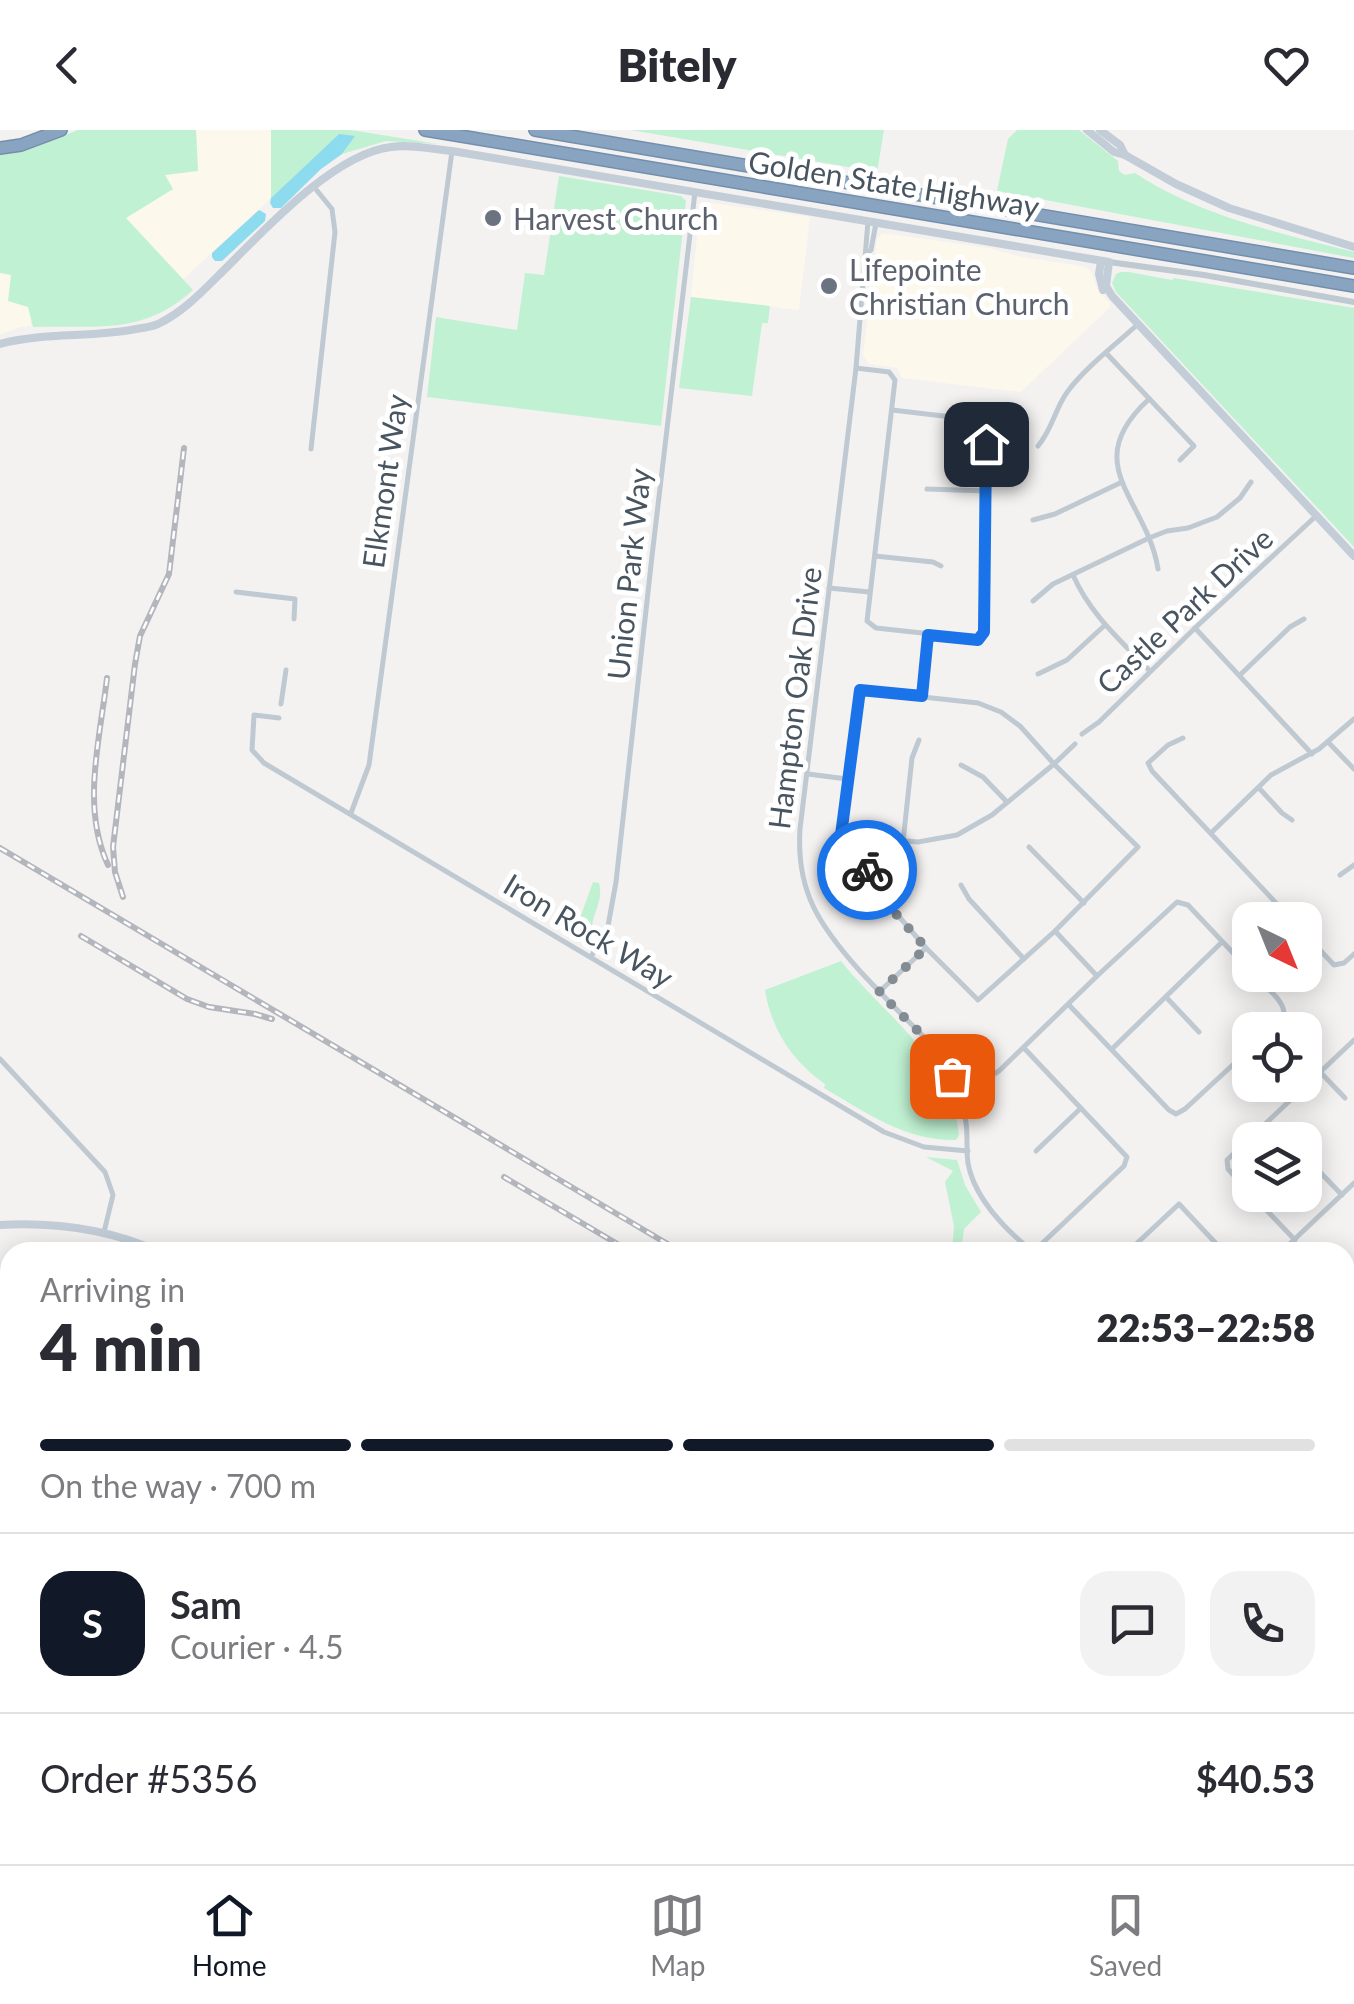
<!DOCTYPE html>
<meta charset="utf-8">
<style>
body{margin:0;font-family:Lato,sans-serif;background:#f2f2f3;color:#2b2b33;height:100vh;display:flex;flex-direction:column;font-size:38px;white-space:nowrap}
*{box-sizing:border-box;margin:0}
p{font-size:32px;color:#7c7c81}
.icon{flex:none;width:55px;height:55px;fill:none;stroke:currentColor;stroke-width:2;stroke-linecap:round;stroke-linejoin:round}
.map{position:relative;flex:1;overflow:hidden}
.side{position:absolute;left:0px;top:1112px;width:1355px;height:622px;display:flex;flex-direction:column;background:#fff;border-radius:30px 30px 0 0;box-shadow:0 5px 25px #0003}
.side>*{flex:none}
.needle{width:65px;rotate:137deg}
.buttons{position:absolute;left:1232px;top:772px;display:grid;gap:20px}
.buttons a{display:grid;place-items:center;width:90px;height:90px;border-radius:20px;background:#fff;box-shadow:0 5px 25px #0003;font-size:50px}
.pin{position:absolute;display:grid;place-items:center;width:85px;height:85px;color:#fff;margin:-42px;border-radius:20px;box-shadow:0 5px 15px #0006}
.courier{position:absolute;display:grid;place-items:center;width:100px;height:100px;margin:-50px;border:8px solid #1a73e8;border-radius:50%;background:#fff;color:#222;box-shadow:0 2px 12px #0007}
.overview em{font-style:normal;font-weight:800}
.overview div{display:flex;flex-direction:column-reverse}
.overview{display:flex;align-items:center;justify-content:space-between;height:170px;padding:0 40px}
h1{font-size:65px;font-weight:800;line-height:75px}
.bar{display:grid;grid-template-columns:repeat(4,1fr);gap:15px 10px;align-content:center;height:120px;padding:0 40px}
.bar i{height:12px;border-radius:8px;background:#e1e1e2}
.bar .active{background:#111827}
.bar p{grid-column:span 4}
.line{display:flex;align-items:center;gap:25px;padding:0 40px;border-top:2px solid #e1e1e2}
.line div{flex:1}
.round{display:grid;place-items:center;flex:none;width:105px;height:105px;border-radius:30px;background:#f2f2f3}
header{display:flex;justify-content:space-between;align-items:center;height:130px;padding:0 40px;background:#fff;font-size:45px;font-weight:800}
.tab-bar{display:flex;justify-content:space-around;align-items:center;height:140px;border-top:2px solid #e1e1e2;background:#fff;font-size:28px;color:#7c7c81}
.tab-bar a{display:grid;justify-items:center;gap:5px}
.tab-bar .active{color:#111827}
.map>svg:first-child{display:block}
</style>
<header><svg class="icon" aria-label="back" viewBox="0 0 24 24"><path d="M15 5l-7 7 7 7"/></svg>Bitely<svg class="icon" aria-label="heart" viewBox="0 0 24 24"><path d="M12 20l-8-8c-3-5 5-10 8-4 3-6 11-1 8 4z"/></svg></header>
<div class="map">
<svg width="1354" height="1734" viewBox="0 0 1354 1734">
<rect width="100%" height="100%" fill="#f4f1f1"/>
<!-- commercial -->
<g fill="#fdf8ec">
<path d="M196,0h75v68l-88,81 -58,-61 48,-29 -8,-14 33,-5z"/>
<path d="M706,72l104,15 -11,93 -108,-13 9,-90z"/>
<path d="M882,103l107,15 28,8 69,11 6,6 5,16 13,14v4l-89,85 -119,-14 -5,-10 -28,-4 -6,-8 14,-117z"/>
<path d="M0,143l11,2 12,29 7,6 1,16 -12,1 -19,8z"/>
</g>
<!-- green -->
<g fill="#c0f1d2">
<path d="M78,0h118l2,41 -33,4 8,14 -47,29 67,72c-50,46 -97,35 -160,37l-5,-20 -20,-6 3,-26 -11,-2v-118l24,-4z"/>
<path d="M271,0h80l87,14 -52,-3 -44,13 12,-17 -15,-3 -68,64z"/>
<path d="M631,0h253l-7,42z"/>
<path d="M1017,0h62l39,31 1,10 6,4 10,-2c65,43 144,60 219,79v6l-357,-67 11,-52z"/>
<path d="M559,46l122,20 5,5 -25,225 -234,-29 9,-80 81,13 8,-57 19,2z"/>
<path d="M1121,142h8l43,8 2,-2 180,30v239l-238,-255 -4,-9 4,-9z"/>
<path d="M691,167l79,9 -2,17h-6l-10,73 -73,-8z"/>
<path d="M593,752l6,1c5,18 -7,30 -7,47 -14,9 -21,-7 -38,-7l7,-16 10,3 2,7 7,1z"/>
<path d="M841,831c44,55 111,98 118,174l-3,5c-51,1 -89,-27 -132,-52l1,-4c-33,-23 -54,-55 -60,-94z"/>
<path d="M926,1027l31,3 8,25 16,27 -17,17 -3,23h-9l2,-26 -9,-44 8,-11z"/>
</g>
<!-- water -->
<g fill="#8cdbef">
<path d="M339,4l16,2 -13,18 -21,15 -40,39h-8l-3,-5 1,-5z"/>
<path d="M259,80l7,4 -1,7 -43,40h-7l-3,-4v-4z"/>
</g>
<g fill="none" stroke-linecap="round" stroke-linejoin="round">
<defs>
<g id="motorway">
<path d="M425,0l929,156"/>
<path d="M535,0l819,138"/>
<path d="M0,18l21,-3 40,-15"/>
</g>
</defs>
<!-- motorway casing -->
<use href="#motorway" stroke="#738fad" stroke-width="14"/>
<!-- minor -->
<g stroke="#bfc9d1" stroke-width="5">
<path d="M868,91l-12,147 -56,461c-4,62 19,96 59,141 23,25 48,50 72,74 18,23 32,50 35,79 2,13 0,27 2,40 6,35 39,68 65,89"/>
<path d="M867,123l4,-3 5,-27"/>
<path d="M1107,224l87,92 -14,14"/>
<path d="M856,238l33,4 6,8 -28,241 9,7 102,11 6,-7 2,-211 -94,-11"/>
<path d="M1149,269c-72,66 -2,100 9,170"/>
<path d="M1038,316c15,-18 17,-38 30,-55 17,-23 48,-47 69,-66"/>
<path d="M311,319l24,-217 -3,-23 -18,-22"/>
<path d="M927,359l59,2"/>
<path d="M1033,390l22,-6 67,-32"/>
<path d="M875,426l58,6 8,4"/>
<path d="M1073,445c17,39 48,66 77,96"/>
<path d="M829,458l40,4"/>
<path d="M236,462l59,7 -1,20"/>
<path d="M1033,471l20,-17 96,-46 18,-7 21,-3 29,-11 23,-19 11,-16"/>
<path d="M1195,498l117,126"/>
<path d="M1038,544l29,-14 38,-35"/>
<path d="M1240,545l50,-48 14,-8"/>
<path d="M922,566l6,-61"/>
<path d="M281,574l5,-34"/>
<path d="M279,588l-25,-3 -2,35 12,13 620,369 40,15 44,4"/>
<path d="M1082,604l17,-12 96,-94 121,-112"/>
<path d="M1183,608l-15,7 -20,18 4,8 140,149"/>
<path d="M1328,612l26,27"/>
<path d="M961,635l22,12 24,25"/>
<path d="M808,644l39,5"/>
<path d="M1259,658l23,25 10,7"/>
<path d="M351,683l18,-48 83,-614"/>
<path d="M1211,703l60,-58 48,-26 35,-30"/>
<path d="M864,707l2,29 12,26 48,56 52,52 77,-69 83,-84 -84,-83 -34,-38 -19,-14 -23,-9 -119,-13 -18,145 77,7 39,-7 35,-20 62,-51 21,-20"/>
<path d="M903,712l9,-84 7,-18"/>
<path d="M1029,717l55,56"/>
<path d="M1340,745l14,-10"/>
<path d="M961,755l8,14 55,60"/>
<path d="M1055,801l42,45"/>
<path d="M1305,804l29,31 10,-2 10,-9"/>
<path d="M591,827l17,-31 8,-44 36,-326 43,-364"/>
<path d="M1253,845c9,9 36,28 30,42 -2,3 -10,11 -13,13"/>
<path d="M879,862l47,-44"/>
<path d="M1166,867l33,35"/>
<path d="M1069,875l100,105 7,4 9,-5 65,-60"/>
<path d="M1024,918l103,109 -3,9 -91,86"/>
<path d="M1113,918l109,-106"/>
<path d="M0,929l105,113 8,23 -9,37"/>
<path d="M1321,943l24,25"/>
<path d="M958,959l16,-3 25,-15 98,-95 80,-74 11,3 62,66"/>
<path d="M1036,1021l45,-43"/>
<path d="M1316,1038l26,27"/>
<path d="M1250,1063l-22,-24 -1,-9 127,-120"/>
<path d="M1252,1065l43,45"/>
<path d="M1141,1122l-7,-6 45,-42 45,48"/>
<path d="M1281,1122l73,-69"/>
<path d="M1346,1153l8,8"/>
<path d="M1345,1248l9,10"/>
<path d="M1345,1267l9,-9"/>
<path d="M1345,1383l9,-8"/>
<path d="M1345,1421l9,5"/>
<path d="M0,1499l10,-3"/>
<path d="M0,1550l10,35"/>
<path d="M0,1612l10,-3"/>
<path d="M0,1718l10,-1"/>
<path d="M24,1725l3,9"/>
<path d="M166,1725l9,9"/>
<path d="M260,1725l8,9"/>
<path d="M479,1725l8,9"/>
<path d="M1128,1725l9,9"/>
<path d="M125,1734l8,-9"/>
<path d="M299,1734l10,-9"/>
<path d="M400,1734l10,-9"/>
<path d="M901,1734l9,-9"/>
</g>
<!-- tertiary -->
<path stroke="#bfc9d1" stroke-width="6" d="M1109,132l95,13 150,27"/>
<!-- secondary -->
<g stroke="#c2cdd8" stroke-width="8">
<path d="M1087,0l27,22 11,3 51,29 53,24 125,39"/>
<path d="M1100,0l20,15 5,10"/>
<path d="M1101,131l-2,13 4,16"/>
<path d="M0,214c44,-12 91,-6 136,-15 7,-1 15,-2 22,-5 23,-11 41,-29 59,-47 43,-42 115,-123 174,-130 20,-3 41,2 61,4l657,111 -3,24 6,10 242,260"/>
<path d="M0,1095c55,-3 109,4 159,27"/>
<path d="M747,1725l9,9"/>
</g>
<!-- motorway -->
<use href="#motorway" stroke="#88a4c1" stroke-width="11"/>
<defs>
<g id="rail">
<path d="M107,548c-7,61 -26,129 1,187"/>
<path d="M0,718l681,404"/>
<path d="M123,767l-8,-25 -2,-25 22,-183 5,-28 29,-62 15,-126"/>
<path d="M81,806l106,63 22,8 46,7 17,5"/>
<path d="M504,1047l127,75"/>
<path d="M1345,1519l9,5"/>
</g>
</defs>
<!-- rail casing -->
<use href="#rail" stroke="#b3b6bc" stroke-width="6"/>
<!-- rail -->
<use href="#rail" stroke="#fff" stroke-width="2.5" stroke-dasharray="8" stroke-linecap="butt"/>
</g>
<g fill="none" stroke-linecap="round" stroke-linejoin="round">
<!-- done -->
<path stroke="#848c93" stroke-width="10" stroke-dasharray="0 18" d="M867,740l15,28 44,50 -47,44 52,52 21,32"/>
<!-- route -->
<path stroke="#1a73e8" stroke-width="12" d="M867,740l-3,-33 -23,-2 19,-145 62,6 6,-61 50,5 6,-8 2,-188"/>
</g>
<!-- markers -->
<g fill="#6b7280" stroke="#fff" stroke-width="4">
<circle cx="493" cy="88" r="10"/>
<circle cx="829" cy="156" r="10"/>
</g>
<g text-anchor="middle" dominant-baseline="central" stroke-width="10" stroke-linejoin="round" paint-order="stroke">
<!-- street labels -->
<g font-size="30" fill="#485560" stroke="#fff">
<text transform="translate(894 53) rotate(9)">Golden State Highway</text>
<text transform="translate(384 351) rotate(-82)">Elkmont Way</text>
<text transform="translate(628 444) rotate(-84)">Union Park Way</text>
<text transform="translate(1184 480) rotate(-43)">Castle Park Drive</text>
<text transform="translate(794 568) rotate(-83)">Hampton Oak Drive</text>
<text transform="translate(589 800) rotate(31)">Iron Rock Way</text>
</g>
<!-- worship labels -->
<g font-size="30" fill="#5b616d" stroke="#fff" text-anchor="start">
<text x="513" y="88">Harvest Church</text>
<text x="849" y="139">Lifepointe<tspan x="849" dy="34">Christian Church</tspan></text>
</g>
</g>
</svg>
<div class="buttons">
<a><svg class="needle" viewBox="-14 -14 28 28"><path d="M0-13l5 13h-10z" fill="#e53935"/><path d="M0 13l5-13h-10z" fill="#7c7c81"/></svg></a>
<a><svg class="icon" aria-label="locate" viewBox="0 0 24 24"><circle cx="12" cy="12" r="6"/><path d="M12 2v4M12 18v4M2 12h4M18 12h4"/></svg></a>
<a><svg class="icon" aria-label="layers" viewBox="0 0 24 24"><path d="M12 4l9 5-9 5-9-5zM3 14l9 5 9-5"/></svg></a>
</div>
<div class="pin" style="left:952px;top:946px;background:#ea580c"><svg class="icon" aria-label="bag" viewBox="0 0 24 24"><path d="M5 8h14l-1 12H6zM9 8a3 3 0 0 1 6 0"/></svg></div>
<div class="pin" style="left:986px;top:314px;background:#1f2937"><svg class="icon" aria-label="home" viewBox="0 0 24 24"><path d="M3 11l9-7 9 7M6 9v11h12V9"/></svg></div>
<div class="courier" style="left:867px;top:740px"><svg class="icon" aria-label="bike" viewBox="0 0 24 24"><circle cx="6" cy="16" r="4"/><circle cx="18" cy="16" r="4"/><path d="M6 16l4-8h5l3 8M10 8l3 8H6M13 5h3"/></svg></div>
<section class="side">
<div class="overview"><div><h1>4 min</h1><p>Arriving in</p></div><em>22:53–22:58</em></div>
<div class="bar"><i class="active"></i><i class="active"></i><i class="active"></i><i></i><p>On the way · 700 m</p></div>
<div class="line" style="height:180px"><b class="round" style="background:#111827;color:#fff">S</b><div><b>Sam</b><p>Courier · 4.5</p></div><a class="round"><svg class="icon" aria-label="chat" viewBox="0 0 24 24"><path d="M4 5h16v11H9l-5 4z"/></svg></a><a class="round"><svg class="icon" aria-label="phone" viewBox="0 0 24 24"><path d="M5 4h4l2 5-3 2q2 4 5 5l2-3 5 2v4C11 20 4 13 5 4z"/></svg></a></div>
<div class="line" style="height:130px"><div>Order #5356</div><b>$40.53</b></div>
</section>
</div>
<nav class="tab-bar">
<a class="active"><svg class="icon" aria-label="home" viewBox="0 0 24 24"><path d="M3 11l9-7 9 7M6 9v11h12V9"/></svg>Home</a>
<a><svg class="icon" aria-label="map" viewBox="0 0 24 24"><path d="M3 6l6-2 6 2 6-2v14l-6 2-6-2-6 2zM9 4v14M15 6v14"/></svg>Map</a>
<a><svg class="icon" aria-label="saved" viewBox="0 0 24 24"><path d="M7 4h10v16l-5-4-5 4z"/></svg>Saved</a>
</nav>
